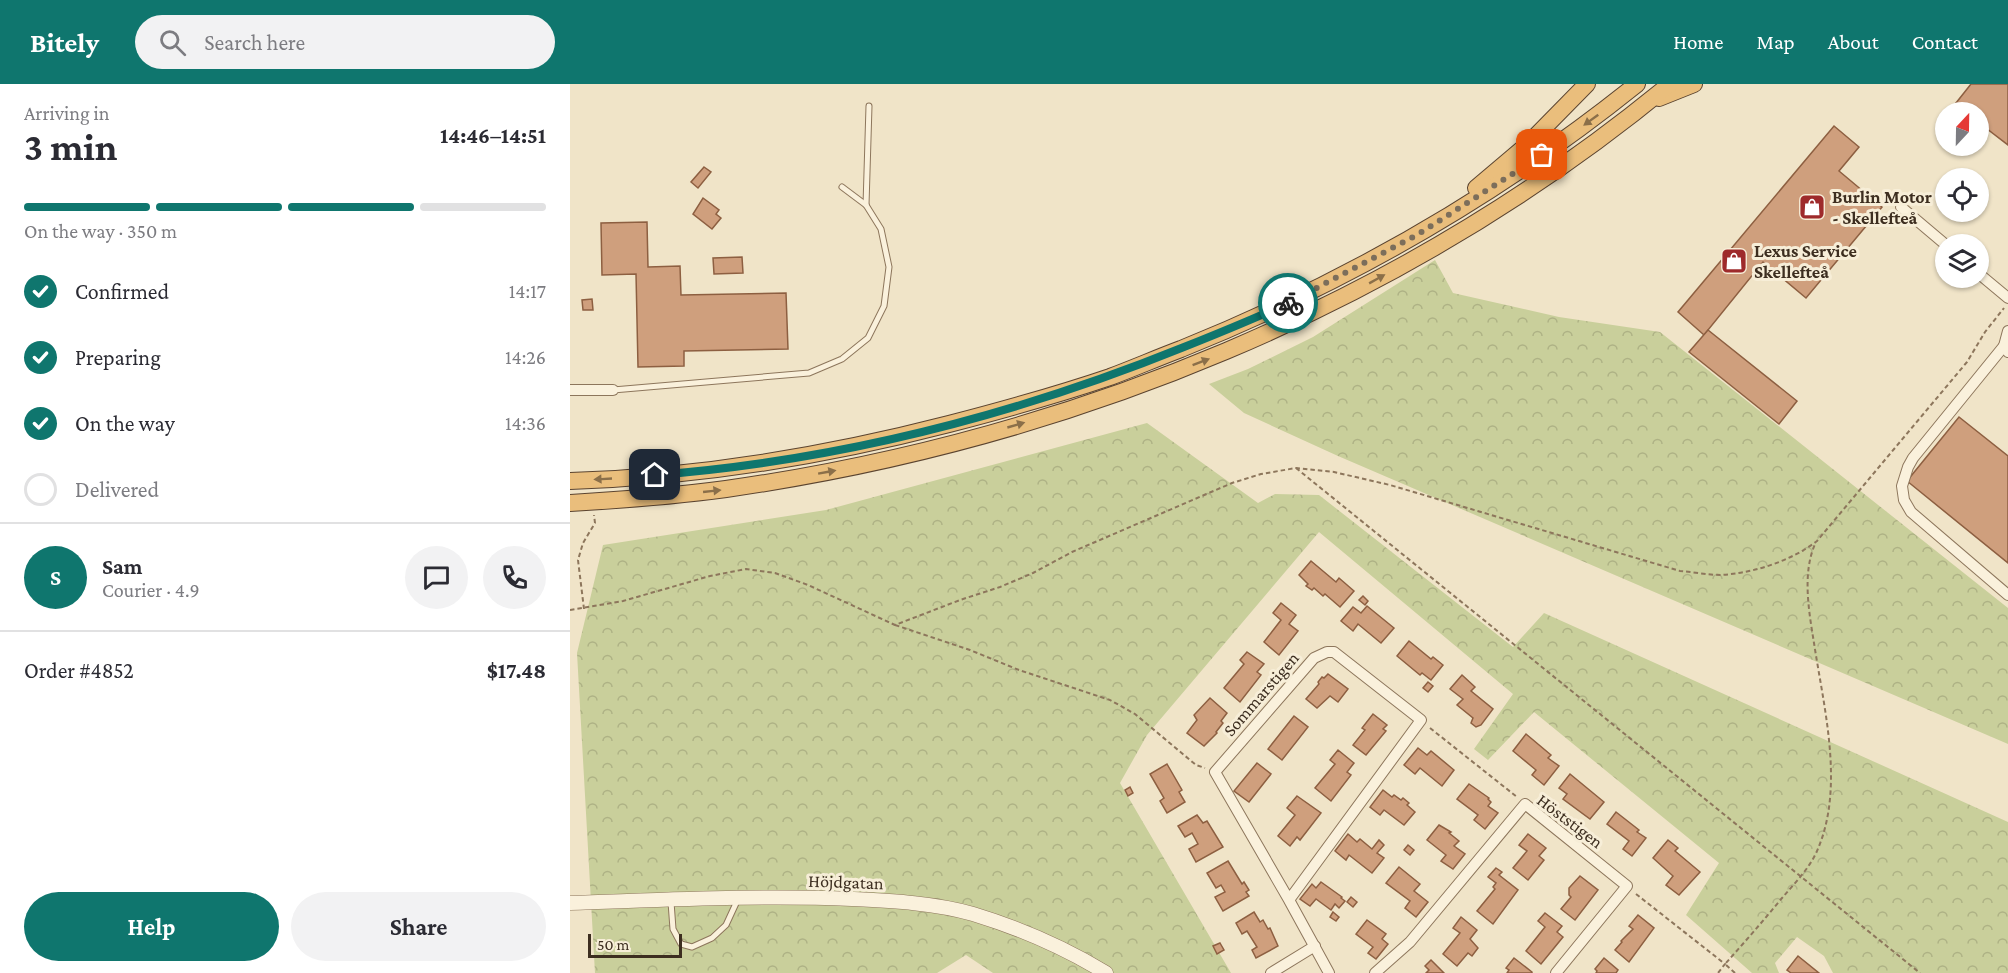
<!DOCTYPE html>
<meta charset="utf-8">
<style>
body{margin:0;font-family:"Crimson Pro",serif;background:#f2f2f3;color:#2b2b33;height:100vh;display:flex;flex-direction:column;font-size:22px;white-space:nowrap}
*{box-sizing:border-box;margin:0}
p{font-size:20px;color:#7c7c81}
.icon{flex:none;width:33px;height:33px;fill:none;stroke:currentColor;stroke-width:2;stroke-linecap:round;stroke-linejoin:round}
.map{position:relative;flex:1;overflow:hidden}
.sheet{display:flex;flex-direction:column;background:#fff;width:570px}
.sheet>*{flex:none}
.needle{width:39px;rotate:22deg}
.fabs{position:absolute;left:1365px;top:18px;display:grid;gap:12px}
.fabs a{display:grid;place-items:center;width:54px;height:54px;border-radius:50%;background:#fff;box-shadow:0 2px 4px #0004;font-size:30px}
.scale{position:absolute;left:18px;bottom:15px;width:94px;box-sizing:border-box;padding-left:6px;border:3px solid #3d2e20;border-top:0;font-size:16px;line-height:21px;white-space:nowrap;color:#3d2e20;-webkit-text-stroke:4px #f7eed8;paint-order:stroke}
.pin{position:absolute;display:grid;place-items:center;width:51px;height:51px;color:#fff;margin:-26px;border-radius:12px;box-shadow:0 3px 9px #0006}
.courier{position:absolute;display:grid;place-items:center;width:60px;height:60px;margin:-30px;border:4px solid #0f766e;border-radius:50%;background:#fff;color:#222;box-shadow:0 2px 8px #0007}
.head em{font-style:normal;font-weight:700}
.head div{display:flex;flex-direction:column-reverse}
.head{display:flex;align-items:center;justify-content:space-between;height:102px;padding:0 24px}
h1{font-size:39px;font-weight:700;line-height:45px}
.bar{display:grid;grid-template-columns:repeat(4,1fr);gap:9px 6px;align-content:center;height:72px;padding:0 24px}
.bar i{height:8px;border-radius:4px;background:#e1e1e2}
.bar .on{background:#0f766e}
.bar p{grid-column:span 4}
.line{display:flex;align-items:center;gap:15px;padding:0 24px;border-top:2px solid #e1e1e2}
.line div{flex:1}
.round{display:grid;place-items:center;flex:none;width:63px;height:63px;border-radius:32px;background:#f2f2f3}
ol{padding:0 24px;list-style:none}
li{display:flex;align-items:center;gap:18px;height:66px}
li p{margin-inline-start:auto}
li .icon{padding:6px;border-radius:50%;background:#0f766e;color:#fff;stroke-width:4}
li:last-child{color:#7c7c81}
li i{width:33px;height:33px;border:3px solid #e1e1e2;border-radius:50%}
.cta{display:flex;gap:12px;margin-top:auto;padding:12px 24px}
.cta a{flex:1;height:69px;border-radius:36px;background:#0f766e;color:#fff;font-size:24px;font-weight:700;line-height:69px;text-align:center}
.cta a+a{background:#f2f2f3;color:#2b2b33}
header{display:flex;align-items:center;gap:36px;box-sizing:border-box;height:84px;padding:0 30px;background:#0f766e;color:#fff}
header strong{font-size:28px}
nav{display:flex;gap:33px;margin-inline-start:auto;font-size:21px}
.search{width:420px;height:54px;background:#f2f2f3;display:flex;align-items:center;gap:15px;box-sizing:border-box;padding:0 21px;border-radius:33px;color:#7c7c81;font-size:22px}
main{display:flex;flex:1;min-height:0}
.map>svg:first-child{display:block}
</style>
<header>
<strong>Bitely</strong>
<div class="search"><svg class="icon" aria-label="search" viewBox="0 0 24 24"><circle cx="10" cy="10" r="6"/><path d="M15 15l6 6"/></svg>Search here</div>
<nav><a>Home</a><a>Map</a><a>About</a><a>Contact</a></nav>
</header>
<main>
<section class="sheet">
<div class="head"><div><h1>3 min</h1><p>Arriving in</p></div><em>14:46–14:51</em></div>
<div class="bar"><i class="on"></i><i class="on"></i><i class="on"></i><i></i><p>On the way · 350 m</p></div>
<ol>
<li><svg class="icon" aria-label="check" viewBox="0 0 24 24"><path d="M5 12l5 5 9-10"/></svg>Confirmed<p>14:17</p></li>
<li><svg class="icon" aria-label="check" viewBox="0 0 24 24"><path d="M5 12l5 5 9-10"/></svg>Preparing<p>14:26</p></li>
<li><svg class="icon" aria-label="check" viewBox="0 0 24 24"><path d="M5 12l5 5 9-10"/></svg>On the way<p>14:36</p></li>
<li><i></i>Delivered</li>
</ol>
<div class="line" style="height:108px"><b class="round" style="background:#0f766e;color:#fff">S</b><div><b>Sam</b><p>Courier · 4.9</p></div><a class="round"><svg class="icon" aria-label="chat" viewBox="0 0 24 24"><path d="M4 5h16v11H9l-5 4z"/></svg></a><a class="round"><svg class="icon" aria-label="phone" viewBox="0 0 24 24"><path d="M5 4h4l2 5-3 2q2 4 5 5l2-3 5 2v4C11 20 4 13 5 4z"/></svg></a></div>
<div class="line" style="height:78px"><div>Order #4852</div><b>$17.48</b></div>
<div class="cta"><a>Help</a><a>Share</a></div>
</section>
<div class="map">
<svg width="1438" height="889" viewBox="0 0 1438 889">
<defs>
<pattern id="forest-crowns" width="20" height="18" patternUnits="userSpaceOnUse" patternTransform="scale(1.5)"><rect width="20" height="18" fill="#c9cf9b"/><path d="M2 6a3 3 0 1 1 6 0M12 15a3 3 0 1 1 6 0" fill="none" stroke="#aeb285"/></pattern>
</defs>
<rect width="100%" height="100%" fill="#f0e4c8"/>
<!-- forest -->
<g fill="url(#forest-crowns)">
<path d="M865,176l18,33 106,24 101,15 348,276v136l-670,-288 -94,-43 -35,-29 39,-15 65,-32z"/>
<path d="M577,339l111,80 17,-9 44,1 194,152 31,-34 464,209v151h-175l-9,-17 -27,-19 -22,26 4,10h-27l-66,-58 33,-52 -185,-151 -46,48 -14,-11 39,-55 -194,-162 -172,203 -27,48 111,190h-238l-27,-18 -29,18h-342l-18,-320 26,-108 223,-35z"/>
</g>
<!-- building -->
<g fill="#cf9f7d" stroke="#8d5f41" stroke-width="1.5">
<path d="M1401,0h37v61l-30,-23v-10h-11l-11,-9z"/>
<path d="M1264,42l25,21 -20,24 43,36 -76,91 -43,-36 -59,73 -26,-23z"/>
<path d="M134,83l7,5 -13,16 -7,-6z"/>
<path d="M133,114l16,12 -3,4 5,4 -9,11 -19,-15z"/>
<path d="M77,138l1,45 32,-1 1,29 105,-2 2,56 -104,2v15l-46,1 -2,-93 -34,1 -1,-52z"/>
<path d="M172,173l1,16 -29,1 -1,-16z"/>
<path d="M22,215l1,11h-10l-1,-10z"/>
<path d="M1138,246l89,71 -18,23 -90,-72z"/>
<path d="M1389,333l49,39v107l-101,-82z"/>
<path d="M741,477l25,21 3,-4 15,13 -14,16 -15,-13 -2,2 -9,-8 -2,2 -6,-4 2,-2 -9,-9z"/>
<path d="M793,512l5,5 -3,4 -6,-5z"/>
<path d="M711,519l15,12 -7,9 9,7 -19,24 -15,-13 17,-22 -8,-7z"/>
<path d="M797,522l27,22 -13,15 -23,-19 -5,7 -12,-10 12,-14 8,6z"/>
<path d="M839,557l22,18 2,-2 10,8 -12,15 -9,-7 -2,2 -23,-19z"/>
<path d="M677,568l17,12 -7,8 4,3 -21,27 -16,-14 20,-24 -4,-4z"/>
<path d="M758,590l20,15 -10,13 -8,-6 -13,12 -11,-9 13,-15 -1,-2 4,-5 2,1z"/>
<path d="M892,591l13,12 -4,4 22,18 -12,16 -5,2 -5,-4 2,-5 -16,-13 6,-6 -13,-10z"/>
<path d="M858,598l5,4 -5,6 -5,-4z"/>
<path d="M640,614l17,15 -6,8 2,2 -7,9 1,1 -13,13 -17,-13 10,-13 -3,-5z"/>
<path d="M803,630l14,11 -4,4 3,2 -20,24 -13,-10 12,-15 -3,-2z"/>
<path d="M724,632l14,11 -26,33 -14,-11z"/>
<path d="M956,650l25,21 -3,3 11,8 -15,19 -12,-10 4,-5 -23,-19z"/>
<path d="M848,664l9,7 4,-4 23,19 -12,16 -22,-18 -5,6 -11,-9z"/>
<path d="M768,666l16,13 -7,9 4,3 -20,26 -16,-13 20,-24 -5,-4z"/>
<path d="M687,679l14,11 -22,28 -15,-11z"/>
<path d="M597,680l15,26 -3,2 6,10 -18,11 -7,-12 4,-3 -14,-24z"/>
<path d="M1000,690l34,28 -14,17 -27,-20 4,-5 -8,-6z"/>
<path d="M899,700l20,14 -1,1 3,3 -3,4 10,7 -13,16 -11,-9 4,-5 -21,-16z"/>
<path d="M560,703l3,6 -5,3 -3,-6z"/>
<path d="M813,706l9,7 2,-2 7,5 2,-2 6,5 -2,2 8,7 -11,13 -20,-15 -4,5 -10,-8z"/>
<path d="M727,712l24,17 -21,27 -3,-3 -7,9 -12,-10 17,-21 -8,-7z"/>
<path d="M1046,728l23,18 -2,2 9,6 -14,18 -9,-7 6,-8 -22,-17z"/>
<path d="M627,731l6,8 4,-2 16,26 -27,15 -7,-13 9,-5 -6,-11 -7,4 -7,-11z"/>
<path d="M869,741l12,7 -2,1 10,8 -5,5 11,8 -12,15 -12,-8 5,-6 -19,-15z"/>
<path d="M778,750l9,8 3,-3 12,10 7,-9 5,5 -7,8 7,5 -12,15 -23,-18 -3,5 -11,-9z"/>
<path d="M958,750l18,14 -7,8 5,4 -16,20 -15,-12 14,-17 -8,-6z"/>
<path d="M1098,756l10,8 -3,3 25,21 -21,23 -13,-10 7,-9 -20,-18z"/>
<path d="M838,761l6,5 -4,5 -6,-5z"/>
<path d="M658,777l14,23 2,-2 5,8 -3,2 3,4 -26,15 -8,-14 10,-5 -4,-7 -5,3 -9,-15z"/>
<path d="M829,783l21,17 -6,7 14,11 -12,15 -11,-9 5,-7 -24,-18z"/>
<path d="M926,784l6,4 -3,3 19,15 -25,34 -16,-13 18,-22 -2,-2 3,-4 -8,-6z"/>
<path d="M1010,792l18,14 -23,30 -14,-11 10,-12 -2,-2v-7z"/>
<path d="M751,798l21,15 -1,1 4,3 -6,7 -4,-4 -4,6 -15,-11 -6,7 -10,-7 12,-15 4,4z"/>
<path d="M781,813l6,5 -4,5 -6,-5z"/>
<path d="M684,828l6,10 3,-2 5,9 2,-1 8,18 -22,12 -4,-8 5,-3 -10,-16 -5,3 -6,-11z"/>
<path d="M763,828l6,5 -3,4 -6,-4z"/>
<path d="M975,829l17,13 -5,6 6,5 -22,27 -15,-13 19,-24 -7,-6z"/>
<path d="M1068,831l16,13 -25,34 -14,-12 7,-8 -1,-1 12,-12 -4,-3z"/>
<path d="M891,833l16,13 -7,9 8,9 -6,8 -4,-3 -11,13 -14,-12 17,-21 -7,-5z"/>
<path d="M797,836l19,14 -4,5 6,5 -12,15 -8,-6 5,-6 -17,-13z"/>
<path d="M650,859l4,7 -7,4 -4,-8z"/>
<path d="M1228,872l21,17h-28l-4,-3z"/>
<path d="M944,874l18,14v1h-25l2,-3 -3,-2z"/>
<path d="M1034,874l14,12 -2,3h-20l1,-2 -2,-2z"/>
<path d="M861,876l13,13h-18l3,-3 -4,-4z"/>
</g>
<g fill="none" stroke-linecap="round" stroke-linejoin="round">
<defs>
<g id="service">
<path d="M272,103l24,18"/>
<path d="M43,306l196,-17 33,-14 26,-21 16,-32 5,-39 -8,-38 -15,-24 3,-99"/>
<path d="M101,818l2,27 8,15 11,3 20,-9 14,-13 12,-26"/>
</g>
<g id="minor">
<path d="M1331,123l45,38"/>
<path d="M1408,189l30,25"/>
<path d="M1434,262l-91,112 -5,9 -6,19 2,14 7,12 97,83"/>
<path d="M1438,268l-4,-6 4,-15"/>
<path d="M0,306h43"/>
<path d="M719,816l132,-180 -87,-68h-7l-13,6 -99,114 74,128 40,73"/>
<path d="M701,889l44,-27"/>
<path d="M805,889l35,-31 115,-138 102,82 -71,87"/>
</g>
<path id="tertiary" d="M0,819c94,-3 188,-8 282,-4 40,2 83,4 121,15 46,14 92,34 133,59"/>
<g id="trunk">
<path d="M1089,14l35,-14"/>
<path d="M906,104l52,-44 59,-60"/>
<path d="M0,397c128,-4 255,-25 379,-57 54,-14 108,-29 161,-47 24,-9 47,-19 71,-28 164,-66 318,-154 456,-265"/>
<path d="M0,419c52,-3 104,-7 156,-14 343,-49 676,-184 944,-405"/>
</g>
</defs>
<!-- service casing -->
<use href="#service" stroke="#8d765c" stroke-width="7"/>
<!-- minor casing -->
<use href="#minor" stroke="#8d765c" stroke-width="12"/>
<!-- tertiary casing -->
<use href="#tertiary" stroke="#8d765c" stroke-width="15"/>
<!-- trunk casing -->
<use href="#trunk" stroke="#5b4430" stroke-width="18"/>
<!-- path -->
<g stroke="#8d765c" stroke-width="2" stroke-dasharray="4.5 3" stroke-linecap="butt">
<path d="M726,384l624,505"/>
<path d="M14,525l-6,-49 5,-17 12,-20 -1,-8"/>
<path d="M0,526l53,-9 87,-25 36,-7 29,4 33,12 87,40 65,-25 40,-13 33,-14 39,-21 160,-69 29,-9 35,-6 38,4 56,13 290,86c13,1 28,4 41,4 33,-2 70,-14 96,-34l150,-179 18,-30 19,-24"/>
<path d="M325,541l75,25 49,20 91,30 25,14 61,51 9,3"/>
<path d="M860,644l87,69"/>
<path d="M1066,810l89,70 -7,9"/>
<path d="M1165,889l-10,-9c19,-21 38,-43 57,-66 12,-14 27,-29 35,-47 28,-63 7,-142 -3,-208 -5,-31 -12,-69 1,-99"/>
</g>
<!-- service -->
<use href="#service" stroke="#faf1dc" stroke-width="5"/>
<!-- minor -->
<use href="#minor" stroke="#faf1dc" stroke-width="10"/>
<!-- tertiary -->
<use href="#tertiary" stroke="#faf1dc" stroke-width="14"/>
<!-- trunk -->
<use href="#trunk" stroke="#eabe7c" stroke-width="16"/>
</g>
<!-- one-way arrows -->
<defs><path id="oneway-solid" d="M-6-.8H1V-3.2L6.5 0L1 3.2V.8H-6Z" transform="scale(1.5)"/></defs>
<g fill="#8b6f49">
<use href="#oneway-solid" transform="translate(1021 36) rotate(144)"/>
<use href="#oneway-solid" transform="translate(807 195) rotate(-29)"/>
<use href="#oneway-solid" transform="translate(631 278) rotate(-21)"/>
<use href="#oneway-solid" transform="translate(446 341) rotate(-16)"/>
<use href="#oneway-solid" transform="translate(257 388) rotate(-10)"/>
<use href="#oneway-solid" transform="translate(33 395) rotate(177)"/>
<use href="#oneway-solid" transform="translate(142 407) rotate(-6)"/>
</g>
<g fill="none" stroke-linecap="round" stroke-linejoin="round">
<!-- done -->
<path stroke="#7c6e5b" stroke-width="6" stroke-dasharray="0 10.8" d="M718,219l129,-68 125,-80"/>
<!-- route -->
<path stroke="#0f766e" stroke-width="8" d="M85,391c181,-14 361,-60 529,-128 35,-14 70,-28 104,-44"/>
</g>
<!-- icons -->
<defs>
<symbol id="shop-square" viewBox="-11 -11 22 22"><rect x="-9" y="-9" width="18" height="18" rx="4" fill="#9e2a2b" stroke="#f7eed8"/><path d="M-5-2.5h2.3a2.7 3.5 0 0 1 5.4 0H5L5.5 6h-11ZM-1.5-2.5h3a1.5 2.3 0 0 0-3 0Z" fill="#fff"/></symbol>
</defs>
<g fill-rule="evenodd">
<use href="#shop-square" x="1227" y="108" width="30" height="30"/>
<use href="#shop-square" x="1149" y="162" width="30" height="30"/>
</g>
<g text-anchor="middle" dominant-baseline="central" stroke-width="6" stroke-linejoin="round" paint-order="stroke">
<!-- poi labels -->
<g font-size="18" font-weight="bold" fill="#3d2e20" stroke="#f7eed8" text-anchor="start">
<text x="1262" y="113">Burlin Motor<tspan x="1262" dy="21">- Skellefteå</tspan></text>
<text x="1184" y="167">Lexus Service<tspan x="1184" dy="21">Skellefteå</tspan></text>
</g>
<!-- street labels -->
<g font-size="18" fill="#3d2e20" stroke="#f7eed8">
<text transform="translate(691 610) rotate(-49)">Sommarstigen</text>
<text transform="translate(1000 737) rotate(37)">Höststigen</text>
<text transform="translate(276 798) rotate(2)">Höjdgatan</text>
</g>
</g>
</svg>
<div class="fabs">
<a><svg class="needle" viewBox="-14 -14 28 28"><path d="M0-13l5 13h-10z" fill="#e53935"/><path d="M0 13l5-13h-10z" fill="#7c7c81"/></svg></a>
<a><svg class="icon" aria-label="locate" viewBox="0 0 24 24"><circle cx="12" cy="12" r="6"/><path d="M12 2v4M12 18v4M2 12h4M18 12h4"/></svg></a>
<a><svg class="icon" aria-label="layers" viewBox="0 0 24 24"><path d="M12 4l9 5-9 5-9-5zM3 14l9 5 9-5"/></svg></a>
</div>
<div class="scale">50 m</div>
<div class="pin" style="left:972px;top:71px;background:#ea580c"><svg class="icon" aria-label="bag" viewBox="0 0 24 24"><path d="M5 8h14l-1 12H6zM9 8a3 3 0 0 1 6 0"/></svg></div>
<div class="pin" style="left:85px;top:391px;background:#1f2937"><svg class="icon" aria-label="home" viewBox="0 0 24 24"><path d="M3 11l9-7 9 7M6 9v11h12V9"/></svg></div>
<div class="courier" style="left:718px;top:219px"><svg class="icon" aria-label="bike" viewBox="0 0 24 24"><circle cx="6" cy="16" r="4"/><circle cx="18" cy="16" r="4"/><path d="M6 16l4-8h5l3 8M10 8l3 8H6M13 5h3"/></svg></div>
</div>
</main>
